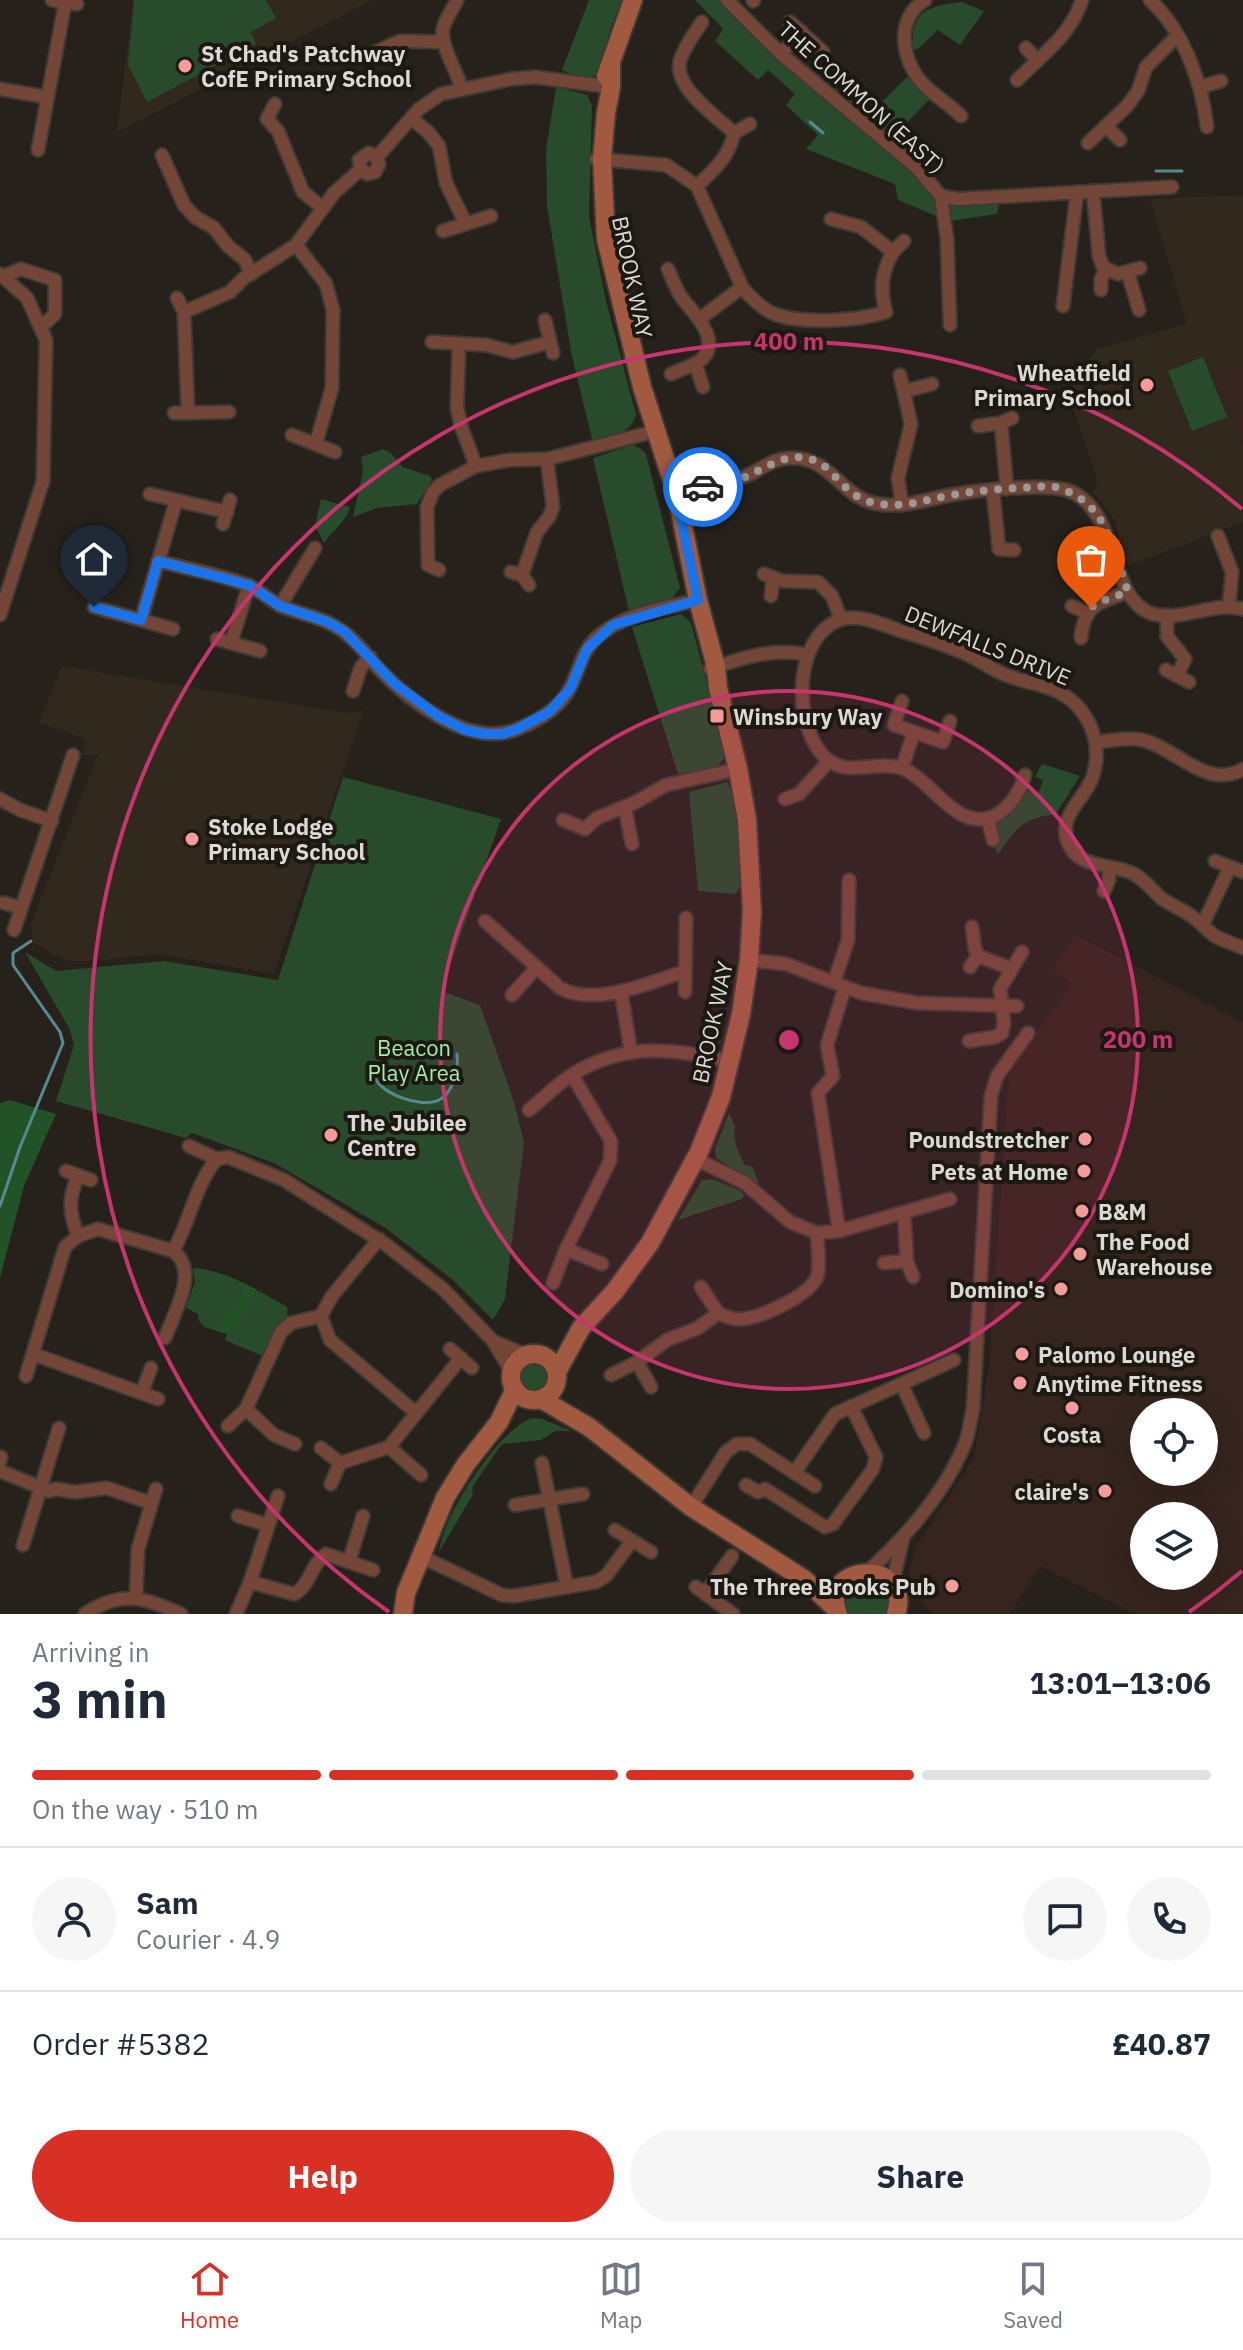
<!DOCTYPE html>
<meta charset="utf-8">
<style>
body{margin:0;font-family:"IBM Plex Sans",sans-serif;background:#f6f6f7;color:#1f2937;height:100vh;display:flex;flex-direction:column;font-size:30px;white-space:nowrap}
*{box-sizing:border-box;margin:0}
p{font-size:26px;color:#747a83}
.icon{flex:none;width:44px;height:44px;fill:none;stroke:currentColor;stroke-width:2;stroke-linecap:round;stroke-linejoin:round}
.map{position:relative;height:1614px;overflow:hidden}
.sheet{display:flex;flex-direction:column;background:#fff;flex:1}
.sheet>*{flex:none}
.controls{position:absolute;left:1130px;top:1398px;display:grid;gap:16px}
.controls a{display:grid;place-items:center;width:88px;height:88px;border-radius:50%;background:#fff;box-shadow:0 8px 32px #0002;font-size:40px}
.pin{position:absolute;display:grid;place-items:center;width:68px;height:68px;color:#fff;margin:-82px -34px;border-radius:50% 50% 50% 0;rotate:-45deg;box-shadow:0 0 8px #0007}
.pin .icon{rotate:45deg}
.courier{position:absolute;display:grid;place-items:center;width:80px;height:80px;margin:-40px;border:6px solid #1a73e8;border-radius:50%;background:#fff;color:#222;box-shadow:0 2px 10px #0007}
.summary em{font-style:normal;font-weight:700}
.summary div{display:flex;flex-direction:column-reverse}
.summary{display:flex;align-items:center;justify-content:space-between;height:136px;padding:0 32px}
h1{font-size:52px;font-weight:700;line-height:60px}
.bar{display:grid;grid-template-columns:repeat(4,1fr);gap:12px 8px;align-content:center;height:96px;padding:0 32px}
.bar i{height:10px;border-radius:6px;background:#e0e1e3}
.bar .on{background:#d93025}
.bar p{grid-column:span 4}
.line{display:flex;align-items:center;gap:20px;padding:0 32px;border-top:2px solid #e0e1e3}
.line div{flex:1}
.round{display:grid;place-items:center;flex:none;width:84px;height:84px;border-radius:42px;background:#f6f6f7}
.action{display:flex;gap:16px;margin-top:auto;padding:16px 32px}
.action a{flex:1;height:92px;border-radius:48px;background:#d93025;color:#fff;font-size:32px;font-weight:700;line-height:92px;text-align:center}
.action a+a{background:#f6f6f7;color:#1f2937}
.dock{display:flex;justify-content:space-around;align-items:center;height:112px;border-top:2px solid #e0e1e3;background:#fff;font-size:22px;color:#747a83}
.dock a{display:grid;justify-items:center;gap:4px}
.dock .on{color:#d93025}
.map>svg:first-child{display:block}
</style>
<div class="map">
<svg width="1243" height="1614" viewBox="0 0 1243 1614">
<rect width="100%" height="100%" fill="#26211b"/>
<!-- commercial -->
<g fill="#36241e" fill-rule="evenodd">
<path d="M1243,365v83l-30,-74z"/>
<path d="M1076,935l167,87v592h-108l-95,-48 -30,48h-75l-8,-5 -20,-28 8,-33 59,-90 15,-92 20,-292 62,-90 -19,-15zM1144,1412h60v60h-60zM1144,1516h60v60h-60z"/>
</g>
<!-- built -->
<g fill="#31291e">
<path d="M133,0h240l-256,132z"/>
<path d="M1243,195v170l-30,9 30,74v74l-116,44 -13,-47 -21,-27 5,-11 -29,-85 27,-47 91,-25 -37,-125z"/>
<path d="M62,666l285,47 16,-2 -89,263 -116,-20 -62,7h-28l-22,-10 -13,-9 -2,-19 67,-168h-16l4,-16 -47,-17z"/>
</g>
<!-- green -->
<g fill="#284b2b">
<path d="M134,0h132l10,18 -25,14 5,12 -109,58 -19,-37z"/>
<path d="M589,0h33l-12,30 -10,38 -6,8 -10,3 -22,-9z"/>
<path d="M695,0h40l57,54 77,61 38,-38 22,23 -37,38 49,53h62l-6,23 -49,7 -50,-21 -3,-16 -89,-35 12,-14 -32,-30 9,-11 -27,-24 -10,10 -43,-39 8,-12z"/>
<path d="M962,2l22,9 -24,34 -22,-15 -20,19 -5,1c-3,-40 15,-44 49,-48z"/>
<path d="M556,87l31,8 5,10 -3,112 17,84 30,114c-7,21 -25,20 -44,24l-21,-87 -24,-146 -1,-56z"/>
<path d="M1203,357l24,60 -35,14 -24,-60z"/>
<path d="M632,445l8,3 6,6 34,134 -10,13 -41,10 -36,-153z"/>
<path d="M383,449l8,4 12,14 27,9 2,4 -15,24 -40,4 -24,9 10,-46 -2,-14z"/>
<path d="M321,499l29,8c-4,15 -17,23 -26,36l-9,-17z"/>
<path d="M681,614l10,9 34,127 -1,8 -7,9 -39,7 -46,-147z"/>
<path d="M1042,764l38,12 -24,38c-38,5 -39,16 -59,41v-5l-4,-4v-20l23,-19 10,-17 12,4 5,-14 -8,-3z"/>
<path d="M343,777l158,42 -60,172 39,14 34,97 10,40 -19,157 -12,21 -40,-40 -69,-53 -110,-64 -82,-30 -6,5 -130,-37 18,-56 -4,-15 -45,-78 31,19 108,-10 114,19z"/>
<path d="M727,782c9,15 17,76 16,95 -1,6 -5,12 -7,17l-38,-3 -9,-99z"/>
<path d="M729,1113l6,14c-3,12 4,27 10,38l8,2 6,18 -43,-27 -1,-9z"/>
<path d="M712,1179l29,12 3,4 -2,4 -64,21 24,-40z"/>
<path d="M196,1268c33,4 62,22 91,39 4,16 -14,36 -22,50l-40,-17 2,-6 -23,-7 -5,-6 -1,-7 -12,-6 9,-26 -2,-13z"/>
<circle cx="535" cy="1376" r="17"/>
<path d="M532,1418l10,1 30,12h-17l-14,9 -39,4 -29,42 -1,10 -33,56c3,-35 59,-123 93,-134z"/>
<path d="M871,1580c14,8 24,17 16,34h-40c-8,-20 5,-32 24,-34z"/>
</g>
<!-- forest -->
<g fill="#215327">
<path d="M10,1100l46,14 -32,72 -24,92v-175z"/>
<path d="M243,1283l14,7c-10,15 -12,31 -29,44l-11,-3v-6c16,-8 27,-26 26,-42z"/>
</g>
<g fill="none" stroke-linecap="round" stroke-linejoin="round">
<!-- stream -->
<g stroke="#568a90" stroke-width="3">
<path d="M810,122l13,11"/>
<path d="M1156,171h26"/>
<path d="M374,1075c4,18 47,34 65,25 14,-7 20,-31 18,-46"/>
<path d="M0,1206l20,-59 43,-104 -3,-11 -47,-67v-12l18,-12"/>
</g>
<defs>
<g id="street">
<path d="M52,0l25,4"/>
<path d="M457,0c-4,9 -12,19 -14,29 -3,16 14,42 19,60"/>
<path d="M727,0l54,54 135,113 25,29 17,3 214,-12"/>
<path d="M925,0c-32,20 -23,65 2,88 11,10 23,17 34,28"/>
<path d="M1150,0c34,31 52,83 57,127"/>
<path d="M753,1l1,-1"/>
<path d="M790,22l33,30"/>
<path d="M1026,48l11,12"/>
<path d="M781,54l20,-23"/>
<path d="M365,57l35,-16 43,1"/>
<path d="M1017,80c25,-25 54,-45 65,-80"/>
<path d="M1201,87l20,-6"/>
<path d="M0,89l46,8"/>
<path d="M275,104l-8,15 11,12 25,61 20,16"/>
<path d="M411,118l17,14 11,14 7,37 20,41"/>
<path d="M1106,126l14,14"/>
<path d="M734,133l16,-9"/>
<path d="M1088,143l39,-37 11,-15 8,-24 31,-31"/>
<path d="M38,150l27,-147"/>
<path d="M162,155l22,50 11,12 19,11 14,18 17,14 6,14"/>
<path d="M377,157l-8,-4 -10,7 2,9 6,5 8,-2 4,-7 -2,-8 42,-48 22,-15 70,-15 24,-2 76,10"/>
<path d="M596,159l70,6 31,21 45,101c8,10 22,24 35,28 29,9 80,6 109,-3 -6,-22 -5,-39 7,-60l-32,-25 -30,-8"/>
<path d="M697,186c18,-17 32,-29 37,-53 -17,-16 -61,-46 -54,-72 4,-14 14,-27 22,-39"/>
<path d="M1093,191l6,65 4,11 15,7 22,-6"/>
<path d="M941,196l6,43 3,86"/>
<path d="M443,231l48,-15"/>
<path d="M296,245l30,39 7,26 -1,78 -16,55"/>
<path d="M893,252l11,-11"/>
<path d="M668,269c4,9 8,21 14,29 11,15 41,42 19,62 -8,6 -21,10 -30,14"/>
<path d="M1128,273l11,37"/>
<path d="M0,274l27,24 19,42 -3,141 -43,134"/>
<path d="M4,276l17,-7 34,11v34l-14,13"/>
<path d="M1101,290v-11l5,-10"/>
<path d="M177,298l7,14 4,101"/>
<path d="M1063,306l14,-114"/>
<path d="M184,312l46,-20 14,-14 52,-33 38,-52 27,-24"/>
<path d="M701,318l41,-31"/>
<path d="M545,320l8,33"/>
<path d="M432,342l54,3 27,7 37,-10"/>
<path d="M459,344l-2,64 4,18 15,40"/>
<path d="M695,363l8,24"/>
<path d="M900,375l11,49 -13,54 4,27"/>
<path d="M905,391l27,-7"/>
<path d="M174,413l55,-1"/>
<path d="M1001,423l6,66"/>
<path d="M978,426l23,-3 11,-5"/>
<path d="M292,435l43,17"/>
<path d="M993,491l6,58 15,1"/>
<path d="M150,494l77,18"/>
<path d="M676,494c22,-5 44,-9 65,-16 18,-6 30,-20 50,-20 40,-2 51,42 88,46 25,4 48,-5 72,-9 27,-5 99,-13 121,-3 49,23 36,109 81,122 30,8 60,-13 90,-5"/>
<path d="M223,524l7,-24"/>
<path d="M1218,536l14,36 -3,33"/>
<path d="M1086,557l27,-10"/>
<path d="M158,561c29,8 61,13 89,24 13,5 23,16 36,22 15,6 31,9 46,16 21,10 34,27 49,45 31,33 90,79 137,62 21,-8 46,-22 56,-44 9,-18 10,-33 25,-48 26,-24 68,-30 102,-38"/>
<path d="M439,570l-11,-5 -1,-58 6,-15 7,-7 36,-19 33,-6 38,-1 109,-28"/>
<path d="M511,572l11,3 7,10"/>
<path d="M764,574l18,7 36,1 14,14 9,23"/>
<path d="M522,575l15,-43 12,-15 4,-10 -6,-48"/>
<path d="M771,596l2,-17"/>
<path d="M280,606l35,-58"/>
<path d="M1072,606l15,7"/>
<path d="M94,607l79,22"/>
<path d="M1167,615v21l18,23 -8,17"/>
<path d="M141,620l35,-119"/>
<path d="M1081,638c3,-34 18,-36 47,-46"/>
<path d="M217,639l43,12"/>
<path d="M231,643l18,-58"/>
<path d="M710,669c31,-11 65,-22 98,-14"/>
<path d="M1166,670l23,12"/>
<path d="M353,691l8,-24 9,-10"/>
<path d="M902,701l-8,24 49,17 7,-21"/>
<path d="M1096,742c16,-1 35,-6 50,-1 31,9 62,49 97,28"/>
<path d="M902,768l12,-36"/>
<path d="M1025,775c-5,16 -13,30 -27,39 -40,23 -66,-36 -97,-46 -28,-9 -57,13 -80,-15 -27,-33 -28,-114 18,-133 18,-7 42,4 59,10 22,7 46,14 68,24 13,6 24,14 37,20 15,6 31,9 46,14 37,13 55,51 44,88 -7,22 -34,38 -26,64 10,31 45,22 67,34 11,6 18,16 27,24 8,6 18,10 26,15 11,6 18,16 28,23 9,5 19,8 28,12"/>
<path d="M0,799l20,11 32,11"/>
<path d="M785,799l14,-5 30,-33"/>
<path d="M625,808l7,36"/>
<path d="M988,819l5,21"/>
<path d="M563,820l22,9 12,-11 37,-15 32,-18 72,-16"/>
<path d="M1215,861l28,11"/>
<path d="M1104,891l5,-11v-12"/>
<path d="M4,903l17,5"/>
<path d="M485,921l75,67c35,19 90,-5 125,-17"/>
<path d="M1203,924l27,-57"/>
<path d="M14,930l59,-175"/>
<path d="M978,956l34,13"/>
<path d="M749,960l37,4 75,29 56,10 100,3"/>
<path d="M970,967l8,-11 -3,-7 -3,-22"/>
<path d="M834,982l14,-42 1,-60"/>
<path d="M621,991l10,62"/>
<path d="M685,992l1,-74"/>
<path d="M512,995l25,-28"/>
<path d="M969,1041l26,-4 7,-4 2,-10 -4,-34 22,-37"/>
<path d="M529,1110c14,-11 28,-26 44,-36 53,-32 101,-26 158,-12"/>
<path d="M189,1146l28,13 11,-2 56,23 101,64 58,45 50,52 19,32"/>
<path d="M696,1159l49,24 45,39 27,11 22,-2 111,-32"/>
<path d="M66,1171l25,9"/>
<path d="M78,1176c-10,23 -9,37 0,60"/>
<path d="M904,1214l3,47 6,16"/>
<path d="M839,1231l-21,-138 15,-17 -6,-31 18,-58"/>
<path d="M566,1249l36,15"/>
<path d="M884,1263l23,-2"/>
<path d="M553,1283l13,-34 44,-88 1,-20 -39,-66"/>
<path d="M701,1287l17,26"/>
<path d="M321,1316l11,-20 47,-57"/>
<path d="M165,1338c9,-25 35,-68 8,-87"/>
<path d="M493,1341l33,14"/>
<path d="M450,1349l22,19"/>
<path d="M33,1354l125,45"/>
<path d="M637,1362l14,25"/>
<path d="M611,1375l26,-13 30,-22 31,-12 20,-15c8,4 16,7 24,6 20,-2 67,-23 75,-42 4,-13 0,-31 0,-44"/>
<path d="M26,1376l39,-129 13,-11 20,-7 75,22c17,-29 22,-67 44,-92"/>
<path d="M902,1385l22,48"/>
<path d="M142,1392l9,-24"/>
<path d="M246,1409l28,26 21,9"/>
<path d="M228,1426l18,-17 35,-77 10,-9 30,-7 9,24 85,72"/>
<path d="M389,1447l72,-89"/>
<path d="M321,1448l19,15"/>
<path d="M0,1461l1,-4"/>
<path d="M542,1463l25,124"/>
<path d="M0,1471l49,20 7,-2 19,3 32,-4 44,15"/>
<path d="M794,1473l41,-59 119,-54"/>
<path d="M331,1484l9,-21 49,-16 32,28"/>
<path d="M746,1485l12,7 7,-3 60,38 8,-3 40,-55 3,-12 -25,-51"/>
<path d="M515,1505l68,-11"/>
<path d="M691,1507l35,-55 11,-8h13l65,42"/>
<path d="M238,1516l29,9"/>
<path d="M615,1530l36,22"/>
<path d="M23,1545l36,-117"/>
<path d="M420,1556l82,39 12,1 82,-14 10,-6 26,-35"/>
<path d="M349,1562l14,-46"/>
<path d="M867,1572c39,-35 76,-77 97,-126 5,-11 6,-25 9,-37l18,-313 6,-20 31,-43"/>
<path d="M250,1582l28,-86"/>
<path d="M892,1585l11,-47"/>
<path d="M696,1587l37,27"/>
<path d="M705,1594l27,-38"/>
<path d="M136,1596l2,-47 18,-60"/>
<path d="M85,1614c36,-24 60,-17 96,0"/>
<path d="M236,1614l14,-32 44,12c17,-9 16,-29 32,-40l47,16"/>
</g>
<g id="secondary">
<path d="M606,76l27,-76"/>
<circle cx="534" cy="1377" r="23"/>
<path d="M557,1372l24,-44 34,-37 35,-48 49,-91 22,-55 20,-83 8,-54 3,-48 -5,-92 -9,-51 -20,-81 -2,-21 -18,-67 -21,-104 -35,-109 -36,-148 -4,-80 4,-46 5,-26v-21"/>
<path d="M541,1399l48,28 102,80 113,72 32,30"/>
<path d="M403,1614l3,-21 39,-95 21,-34 33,-42 16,-33"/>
<path d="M838,1614c-21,-52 76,-56 58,0"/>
</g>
</defs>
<!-- street casing -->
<use href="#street" stroke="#3f3b35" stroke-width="16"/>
<!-- secondary casing -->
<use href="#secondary" stroke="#3f3b35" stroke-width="22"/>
<!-- street -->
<use href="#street" stroke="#734637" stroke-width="12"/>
<!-- secondary -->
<use href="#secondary" stroke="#a15940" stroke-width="18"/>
</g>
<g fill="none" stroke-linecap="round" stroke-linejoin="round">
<!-- done -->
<path stroke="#9c9994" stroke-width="8" stroke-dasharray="0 14.4" d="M703,487c14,-3 29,-5 42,-10 29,-13 55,-34 85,-6 15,16 26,30 50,33 25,4 48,-5 73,-9 32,-6 66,-7 98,-9 55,12 61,60 77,106l-32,11 -5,5"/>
<!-- route -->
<path stroke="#1a73e8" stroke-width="10" d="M94,607l47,13 17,-59 91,24 31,21 48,16 17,10 50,52 43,32 27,14 20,4h18l14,-5 32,-17 21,-23 17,-40 26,-24 85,-25 -22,-106 27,-7"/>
</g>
<!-- distance rings -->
<circle cx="789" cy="1040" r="349" fill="#c6356d" fill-opacity=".12"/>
<g fill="none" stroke="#c6356d" stroke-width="4">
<circle cx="789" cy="1040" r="349"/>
<path d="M1242 1571A698 698 0 0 1 1189 1612M389 1612A698 698 0 1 1 1242 509"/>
</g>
<!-- markers -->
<g fill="#f59b9a" stroke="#1c1812" stroke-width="3">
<circle cx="185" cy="66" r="8"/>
<circle cx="1147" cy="385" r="8"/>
<rect x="709" y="708" width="16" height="16" rx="4"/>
<circle cx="192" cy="839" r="8"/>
<circle cx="331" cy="1135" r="8"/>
<circle cx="1085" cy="1139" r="8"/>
<circle cx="1084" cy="1171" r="8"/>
<circle cx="1082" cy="1211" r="8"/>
<circle cx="1080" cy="1254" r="8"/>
<circle cx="1061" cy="1289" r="8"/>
<circle cx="1022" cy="1354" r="8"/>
<circle cx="1020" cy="1383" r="8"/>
<circle cx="1072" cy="1408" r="8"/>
<circle cx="1105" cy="1491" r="8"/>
<circle cx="952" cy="1586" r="8"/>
</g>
<g text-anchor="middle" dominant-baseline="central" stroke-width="8" stroke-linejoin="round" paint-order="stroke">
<!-- poi labels -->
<g font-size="22" font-weight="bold" fill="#dcd9d5" stroke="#1c1812" text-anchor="start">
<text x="201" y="53">St Chad's Patchway<tspan x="201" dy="25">CofE Primary School</tspan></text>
<text x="1131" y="372" text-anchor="end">Wheatfield<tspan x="1131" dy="25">Primary School</tspan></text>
<text x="733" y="716">Winsbury Way</text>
<text x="208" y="826">Stoke Lodge<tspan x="208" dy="25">Primary School</tspan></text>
<text x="347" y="1122">The Jubilee<tspan x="347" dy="25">Centre</tspan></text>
<text x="1069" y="1139" text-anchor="end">Poundstretcher</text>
<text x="1068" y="1171" text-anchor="end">Pets at Home</text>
<text x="1098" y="1211">B&amp;M</text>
<text x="1096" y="1241">The Food<tspan x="1096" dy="25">Warehouse</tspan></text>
<text x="1045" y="1289" text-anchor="end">Domino's</text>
<text x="1038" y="1354">Palomo Lounge</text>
<text x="1036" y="1383">Anytime Fitness</text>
<text x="1072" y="1434" text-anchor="middle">Costa</text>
<text x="1089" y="1491" text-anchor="end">claire's</text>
<text x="936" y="1586" text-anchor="end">The Three Brooks Pub</text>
</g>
<!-- street labels -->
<g font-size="22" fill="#dcd9d5" stroke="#1c1812">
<text transform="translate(862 97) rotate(42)">THE COMMON (EAST)</text>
<text transform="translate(633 277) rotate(78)">BROOK WAY</text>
<text transform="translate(988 645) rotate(22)">DEWFALLS DRIVE</text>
<text transform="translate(712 1022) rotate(-78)">BROOK WAY</text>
</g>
<!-- park labels -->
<g font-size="22" fill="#a2eca7" stroke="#1c1812">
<text x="414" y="1047">Beacon<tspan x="414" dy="25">Play Area</tspan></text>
</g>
</g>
<circle cx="789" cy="1040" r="12" fill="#c6356d" stroke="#1c1812" stroke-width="4"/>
<g font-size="24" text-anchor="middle" font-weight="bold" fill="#c6356d" stroke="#1c1812" stroke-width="8" stroke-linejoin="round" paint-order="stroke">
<text x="789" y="350">400 m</text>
<text x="1138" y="1048">200 m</text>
</g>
</svg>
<div class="controls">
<a><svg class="icon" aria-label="locate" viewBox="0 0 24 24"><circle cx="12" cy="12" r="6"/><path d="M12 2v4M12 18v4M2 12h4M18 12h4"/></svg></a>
<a><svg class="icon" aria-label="layers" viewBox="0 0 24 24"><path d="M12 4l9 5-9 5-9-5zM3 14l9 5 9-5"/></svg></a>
</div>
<div class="pin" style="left:1091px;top:608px;background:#ea580c"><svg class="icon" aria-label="bag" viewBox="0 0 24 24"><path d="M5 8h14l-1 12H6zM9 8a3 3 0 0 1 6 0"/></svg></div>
<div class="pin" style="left:94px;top:607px;background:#1f2937"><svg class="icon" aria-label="home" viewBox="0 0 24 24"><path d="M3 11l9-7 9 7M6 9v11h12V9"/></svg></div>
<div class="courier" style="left:703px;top:487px"><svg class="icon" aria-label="car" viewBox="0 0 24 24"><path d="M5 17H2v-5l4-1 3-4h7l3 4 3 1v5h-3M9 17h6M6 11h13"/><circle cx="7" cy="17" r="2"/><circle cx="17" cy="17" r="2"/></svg></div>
</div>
<section class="sheet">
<div class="summary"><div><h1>3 min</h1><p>Arriving in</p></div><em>13:01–13:06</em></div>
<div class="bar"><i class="on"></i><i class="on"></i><i class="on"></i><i></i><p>On the way · 510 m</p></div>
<div class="line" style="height:144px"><a class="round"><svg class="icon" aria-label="person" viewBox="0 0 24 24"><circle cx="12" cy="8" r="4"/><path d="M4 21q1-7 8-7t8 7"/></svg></a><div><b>Sam</b><p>Courier · 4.9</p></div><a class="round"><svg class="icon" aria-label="chat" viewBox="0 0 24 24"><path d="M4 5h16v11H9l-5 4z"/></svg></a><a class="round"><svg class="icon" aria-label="phone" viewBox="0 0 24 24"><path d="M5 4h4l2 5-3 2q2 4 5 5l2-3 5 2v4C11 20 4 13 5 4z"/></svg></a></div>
<div class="line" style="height:104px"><div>Order #5382</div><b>£40.87</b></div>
<div class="action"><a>Help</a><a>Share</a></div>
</section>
<nav class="dock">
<a class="on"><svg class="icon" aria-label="home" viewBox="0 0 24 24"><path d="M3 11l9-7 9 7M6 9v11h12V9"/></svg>Home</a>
<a><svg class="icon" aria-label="map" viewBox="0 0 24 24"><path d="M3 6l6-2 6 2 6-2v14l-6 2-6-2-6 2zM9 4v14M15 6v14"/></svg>Map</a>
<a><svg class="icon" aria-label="saved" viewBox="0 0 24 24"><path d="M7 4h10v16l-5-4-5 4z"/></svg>Saved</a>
</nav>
